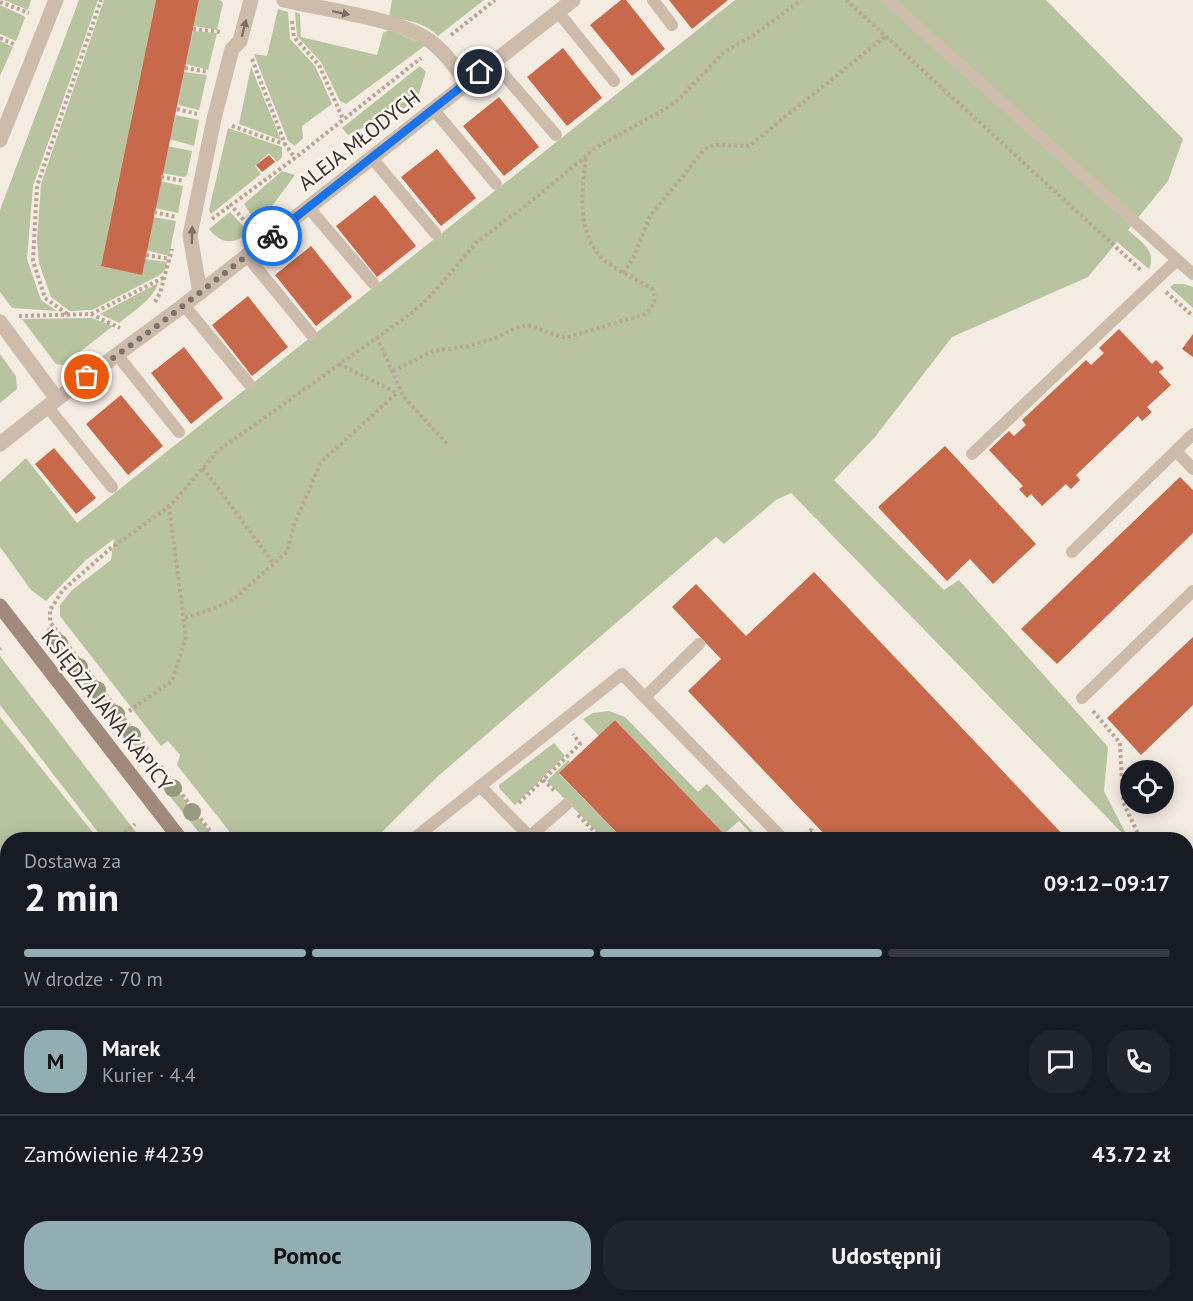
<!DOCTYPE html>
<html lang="pl">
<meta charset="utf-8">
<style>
body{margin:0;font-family:"PT Sans",sans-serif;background:#20242c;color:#f1f3f6;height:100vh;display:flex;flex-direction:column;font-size:22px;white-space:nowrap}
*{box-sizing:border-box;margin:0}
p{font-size:20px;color:#9ea1a6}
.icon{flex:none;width:33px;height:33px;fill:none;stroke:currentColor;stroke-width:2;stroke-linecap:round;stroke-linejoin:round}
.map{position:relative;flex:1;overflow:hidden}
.details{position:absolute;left:0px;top:832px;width:1194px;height:470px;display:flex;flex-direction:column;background:#171b24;border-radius:24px 24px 0 0;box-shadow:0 3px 15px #0003}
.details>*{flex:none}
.buttons{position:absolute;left:1120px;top:760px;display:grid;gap:12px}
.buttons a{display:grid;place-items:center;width:54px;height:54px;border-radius:50%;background:#171b24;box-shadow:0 3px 15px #0003;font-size:30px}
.pin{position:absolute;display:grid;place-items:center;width:51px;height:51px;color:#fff;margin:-26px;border:3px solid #fff;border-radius:50%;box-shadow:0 2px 6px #0007}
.courier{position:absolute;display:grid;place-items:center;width:60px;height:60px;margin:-30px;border:4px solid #1a73e8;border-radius:50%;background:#fff;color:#222;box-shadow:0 2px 8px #0007}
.overview em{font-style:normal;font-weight:600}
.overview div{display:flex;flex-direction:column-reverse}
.overview{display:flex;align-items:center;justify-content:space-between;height:102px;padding:0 24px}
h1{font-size:39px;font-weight:600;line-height:45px}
.bar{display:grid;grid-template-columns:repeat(4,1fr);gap:9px 6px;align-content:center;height:72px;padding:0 24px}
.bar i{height:8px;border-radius:4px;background:#363941}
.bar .active{background:#92aeb2}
.bar p{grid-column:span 4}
.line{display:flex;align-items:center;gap:15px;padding:0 24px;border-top:2px solid #363941}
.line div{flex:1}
.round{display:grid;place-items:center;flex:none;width:63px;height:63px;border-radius:24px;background:#20242c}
.button{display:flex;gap:12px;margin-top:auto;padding:12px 24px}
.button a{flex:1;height:69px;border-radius:24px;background:#92aeb2;color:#111;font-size:24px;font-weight:600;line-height:69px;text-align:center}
.button a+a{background:#20242c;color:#f1f3f6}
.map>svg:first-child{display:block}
</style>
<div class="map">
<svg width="1193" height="1301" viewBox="0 0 1193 1301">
<rect width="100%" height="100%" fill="#f4ebe1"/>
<!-- green -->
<g fill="#b8c4a0">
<path d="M4,0h27l-3,10z"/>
<path d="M79,0h19l-65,186 -6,73 14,41 16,11 -45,-3 -12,-16v-82z"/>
<path d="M104,0h52l-55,266 40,8 4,-15 22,3 -1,6 -6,7 -68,35 -22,1 -19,-14 -12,-34 -2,-23 4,-56z"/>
<path d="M199,0h21l3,3 -6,27 -23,-4z"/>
<path d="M392,0h92l-46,36c-14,-14 -31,-16 -49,-19z"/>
<path d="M735,0h311l137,139 -15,42 -40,49c12,11 29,20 21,39l-32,-27 -29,35 -136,60 -77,100 -41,43 110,110 15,-10 149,167 -4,44 25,49 -338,-347 -15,7 -52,44 -8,-7 -279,240 -63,63h-138l-59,-75 3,-10 -12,-14 -7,5 -101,-130v-11l12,-15 39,-30 3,-21 -28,21 -40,41 -15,-11 -31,-43v-65l26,-24 51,65z"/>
<path d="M0,5l24,11 1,2 -9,23 -16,-7z"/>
<path d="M278,9l10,3 2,27 25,27 17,38 -30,22 1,12 -8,8 -7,-5 -34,-87 13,2z"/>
<path d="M295,12l5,2 1,23 76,18 6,-22 6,-3 37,15 -80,59 -6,-3 -19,-39 -24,-26z"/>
<path d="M193,31l24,2 -9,37 -22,-6z"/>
<path d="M0,41l13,6 -13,29z"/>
<path d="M420,66l6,6 -10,30 -68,33 -6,-7z"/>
<path d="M251,67l30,73 -42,-16z"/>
<path d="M184,72l23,3 -8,35 -21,-5z"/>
<path d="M176,115l23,5 -5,26 -25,-7z"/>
<path d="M228,128l54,19v10l-5,5 -8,-9 -14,13 6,8 -50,40 -2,-4z"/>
<path d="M167,146l25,5 -5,24 -3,2 -22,-4z"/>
<path d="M282,171l13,4 -37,50 -14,-21z"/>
<path d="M160,181l23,5 -5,27 -23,-5z"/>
<path d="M230,212l20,21c-17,11 -28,12 -41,-4z"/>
<path d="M153,217l23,4 -7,35 -23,-6z"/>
<path d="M158,283c-5,17 -26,29 -39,40l-19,-9z"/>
<path d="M1174,284h10l9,3v21l-23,-21z"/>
<path d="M92,318l21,8 -50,39 -7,-1 -34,-45z"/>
<path d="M0,354l16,22 1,13 -17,14z"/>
<path d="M48,627l2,1 95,120 -15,-4 -81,-105 -3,-6z"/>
<path d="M0,656l142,184h-38l-104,-135z"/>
<path d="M609,711l16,6 73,75 9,-8 54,56h-4l-18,-19 -15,13 -109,-114 -16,16 -16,-17 10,-6z"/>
<path d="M0,717l99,123h-91v308l-8,6z"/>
<path d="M554,743l11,13 -50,49 -16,-17v-3z"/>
<path d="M568,760l2,2 -11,12 65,66h-19l-58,-59z"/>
<path d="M166,776l50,64h-11l-37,-46z"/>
<path d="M1186,925l7,6v47l-6,-7z"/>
<path d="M1193,1268v33h-92l3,-6 82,-1 1,-20z"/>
<path d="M79,1294l141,1 -8,6h-141z"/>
<path d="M584,1295h111l6,6h-112z"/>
</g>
<!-- building -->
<g fill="#c8694b">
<path d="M156,0h43l-57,275 -41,-9z"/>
<path d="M621,0h5l39,49 -33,27 -42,-51z"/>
<path d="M669,0h59l-36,29z"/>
<path d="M563,48l39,50 -35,28 -40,-49z"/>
<path d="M499,97l40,50 -35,29 -41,-50z"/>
<path d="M437,149l39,49 -35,28 -40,-49z"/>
<path d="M269,155l6,7 -13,10 -6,-7z"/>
<path d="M375,195l41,51 -39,31 -41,-51z"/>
<path d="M311,246l41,51 -36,29 -41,-51z"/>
<path d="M248,296l40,51 -36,29 -40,-51z"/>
<path d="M1119,329l33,35 4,-4 8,8 -5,4 12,13 -24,22 5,5 -10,9 -4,-5 -62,59 4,5 -9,9 -5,-5 -24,22 -11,-12 -4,4 -8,-9 4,-3 -34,-36 20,-19 5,5 12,-11 -4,-5 64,-60 5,5 13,-12 -5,-5z"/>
<path d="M1193,334v23l-11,-8z"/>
<path d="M184,347l39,51 -32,26 -40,-51z"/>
<path d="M121,395l42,51 -35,29 -42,-51z"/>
<path d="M945,446l91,98 -43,40 -23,-25 -23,22 -69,-74z"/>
<path d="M54,448l42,50 -20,16 -41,-50z"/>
<path d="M1180,477l13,13v43l-136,131 -36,-35z"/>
<path d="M814,572l254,268h-238l-142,-149 33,-32 -49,-52 24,-23 50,52z"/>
<path d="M1193,637v68l-52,50 -34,-37z"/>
<path d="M615,720l109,114 6,6h-106l-65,-67z"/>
<path d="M1186,971l7,7v290l-7,6z"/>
<path d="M8,1176v41l-8,-10v-25z"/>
<path d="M0,1263l8,10 -8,7z"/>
<path d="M220,1294h39l-9,7h-38z"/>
<path d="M821,1294h8l6,7h-22z"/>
<path d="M865,1294h37l8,7h-37z"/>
<path d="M992,1294h20l-5,7h-8z"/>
</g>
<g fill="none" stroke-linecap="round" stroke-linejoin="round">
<!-- path -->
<g stroke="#b9a596" stroke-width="4" stroke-dasharray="3 3" stroke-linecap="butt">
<path d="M846,0l296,271"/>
<path d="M0,2l29,11"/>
<path d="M292,21l2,16 25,28 24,54"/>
<path d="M193,29l29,3"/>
<path d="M451,35l44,-35"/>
<path d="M0,38l16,7"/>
<path d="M252,59l33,85 10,14"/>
<path d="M185,68l23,4"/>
<path d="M177,109l20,5"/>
<path d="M232,126l52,18"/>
<path d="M161,177l23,4"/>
<path d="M154,212l22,5"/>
<path d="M212,219l19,-14"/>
<path d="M251,229l-20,-24 64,-47 126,-100"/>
<path d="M146,255l24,4"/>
<path d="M623,273l10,-14 17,-43 54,-66 10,-5 35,1 137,-110"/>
<path d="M1166,292l27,24"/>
<path d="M155,302l5,-9 12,-44"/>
<path d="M67,314l-22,-16 -12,-37 4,-75 64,-186"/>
<path d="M91,314l29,14"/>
<path d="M19,316l72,-2 74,-37"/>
<path d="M377,337l26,59 45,49"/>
<path d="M339,364l58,29"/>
<path d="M393,371l40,-20 36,-5 26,-8 19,-9 14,-4 37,13 80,-24c9,-8 12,-13 8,-24 -15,-11 -33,-17 -48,-29 -30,-27 -23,-69 -19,-105"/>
<path d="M203,468l71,96"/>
<path d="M185,618l30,-10 20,-10 52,-46 7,-27 27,-63 76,-69"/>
<path d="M0,649l1,-1"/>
<path d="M129,711l43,-30 14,-44 -17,-130"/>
<path d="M1093,711l27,32 3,59 18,38"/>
<path d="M543,780l13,12"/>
<path d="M519,803l61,-59 -7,-10"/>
<path d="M578,815l25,25"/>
<path d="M801,839l10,-9 9,10"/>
<path d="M115,840l20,-16"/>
<path d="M217,840l-167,-218v-12l13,-20 48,-42 52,-37 13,-12 43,-49 194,-138 15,-13 49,-57 57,-43 63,-52 70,-39 12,-9 45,-47 30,-17 47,-35"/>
<path d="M0,855l8,9"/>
<path d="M0,934l8,-6"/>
<path d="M0,1096l8,9"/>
<path d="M65,1301l8,-7"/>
<path d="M731,1301l7,-7"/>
</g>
<!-- lane -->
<g stroke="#cdbbac" stroke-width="12">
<path d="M653,0l19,25"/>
<path d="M888,0l305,274"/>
<path d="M558,12l56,69"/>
<path d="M493,62l63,73"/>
<path d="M433,109l63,75"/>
<path d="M371,157l64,76"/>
<path d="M308,207l65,76"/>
<path d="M247,256l64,78"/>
<path d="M184,305l65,79"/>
<path d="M118,356l61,76"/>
<path d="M47,406l65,81"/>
<path d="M1176,451l17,18"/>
<path d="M972,454l205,-194"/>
<path d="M1072,552l121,-118"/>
<path d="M645,697l54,-53"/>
<path d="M1082,698l111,-107"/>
<path d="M480,786l53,54"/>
<path d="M529,837l38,-33"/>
<path d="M412,840l210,-166 162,166"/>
<path d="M0,1235l8,9"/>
<path d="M976,1294h1"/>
<path d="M760,1301l7,-7"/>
</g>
<!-- street -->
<g stroke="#cdbbac" stroke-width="15">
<path d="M284,0c37,9 117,19 146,41 15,11 25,26 36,41"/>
<path d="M0,140l56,-140"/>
<path d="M200,293l-10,-58 24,-116 18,-70 8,-8 11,-41"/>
<path d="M0,322l57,77"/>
<path d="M0,444l57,-45 127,-94 389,-305"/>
<path d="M12,1301l9,-7"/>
</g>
<!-- secondary -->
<g stroke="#a18a7d" stroke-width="15">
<path d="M0,606l181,234"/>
<path d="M534,1294l5,7"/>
</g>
</g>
<!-- trees -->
<g fill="#969b7f">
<circle cx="59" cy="643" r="9"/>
<circle cx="79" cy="667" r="9"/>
<circle cx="97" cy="690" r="9"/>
<circle cx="116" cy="714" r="9"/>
<circle cx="132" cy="735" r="9"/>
<circle cx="173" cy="788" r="9"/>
<circle cx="192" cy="812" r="9"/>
</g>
<!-- one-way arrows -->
<defs><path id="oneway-solid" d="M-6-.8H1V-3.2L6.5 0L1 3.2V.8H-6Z" transform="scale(1.5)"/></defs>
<g fill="#7d6f65">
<use href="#oneway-solid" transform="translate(341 13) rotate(12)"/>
<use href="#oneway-solid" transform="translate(244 28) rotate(-76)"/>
<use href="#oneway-solid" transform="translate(192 235) rotate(-89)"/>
</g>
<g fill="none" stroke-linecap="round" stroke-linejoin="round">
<!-- done -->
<path stroke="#7c716b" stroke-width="6" stroke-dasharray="0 10.8" d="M87,377l74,-54 111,-87"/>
<!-- route -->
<path stroke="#1a73e8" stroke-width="8" d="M272,236l208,-164"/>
</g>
<g text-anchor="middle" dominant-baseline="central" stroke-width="5" stroke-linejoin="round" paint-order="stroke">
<!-- street labels -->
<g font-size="21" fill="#3b302b" stroke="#fbf5ee">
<text transform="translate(359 140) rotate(-38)">ALEJA MŁODYCH</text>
<text transform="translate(107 710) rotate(52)">KSIĘDZA JANA KAPICY</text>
</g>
</g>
</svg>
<div class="buttons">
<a><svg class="icon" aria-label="locate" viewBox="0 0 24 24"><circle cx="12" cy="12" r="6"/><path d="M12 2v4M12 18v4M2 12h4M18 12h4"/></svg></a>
</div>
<div class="pin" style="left:87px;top:377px;background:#ea580c"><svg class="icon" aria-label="bag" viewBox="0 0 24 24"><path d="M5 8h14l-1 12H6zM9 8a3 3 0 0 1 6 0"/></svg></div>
<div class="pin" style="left:480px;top:72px;background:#1f2937"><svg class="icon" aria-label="home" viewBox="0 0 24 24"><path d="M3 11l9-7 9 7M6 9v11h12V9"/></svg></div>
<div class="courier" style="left:272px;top:236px"><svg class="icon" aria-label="bike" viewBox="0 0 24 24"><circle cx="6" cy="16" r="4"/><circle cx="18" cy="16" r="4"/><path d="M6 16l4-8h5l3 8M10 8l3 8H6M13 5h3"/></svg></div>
<section class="details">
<div class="overview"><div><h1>2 min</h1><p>Dostawa za</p></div><em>09:12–09:17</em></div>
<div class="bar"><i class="active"></i><i class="active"></i><i class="active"></i><i></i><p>W drodze · 70 m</p></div>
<div class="line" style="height:108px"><b class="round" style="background:#92aeb2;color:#111">M</b><div><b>Marek</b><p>Kurier · 4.4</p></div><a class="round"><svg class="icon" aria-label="chat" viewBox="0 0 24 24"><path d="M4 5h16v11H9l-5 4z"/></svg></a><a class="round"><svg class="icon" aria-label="phone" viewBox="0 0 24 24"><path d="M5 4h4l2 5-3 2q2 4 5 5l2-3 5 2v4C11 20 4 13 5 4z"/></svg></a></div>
<div class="line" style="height:78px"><div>Zamówienie #4239</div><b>43.72 zł</b></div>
<div class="button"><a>Pomoc</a><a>Udostępnij</a></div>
</section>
</div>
